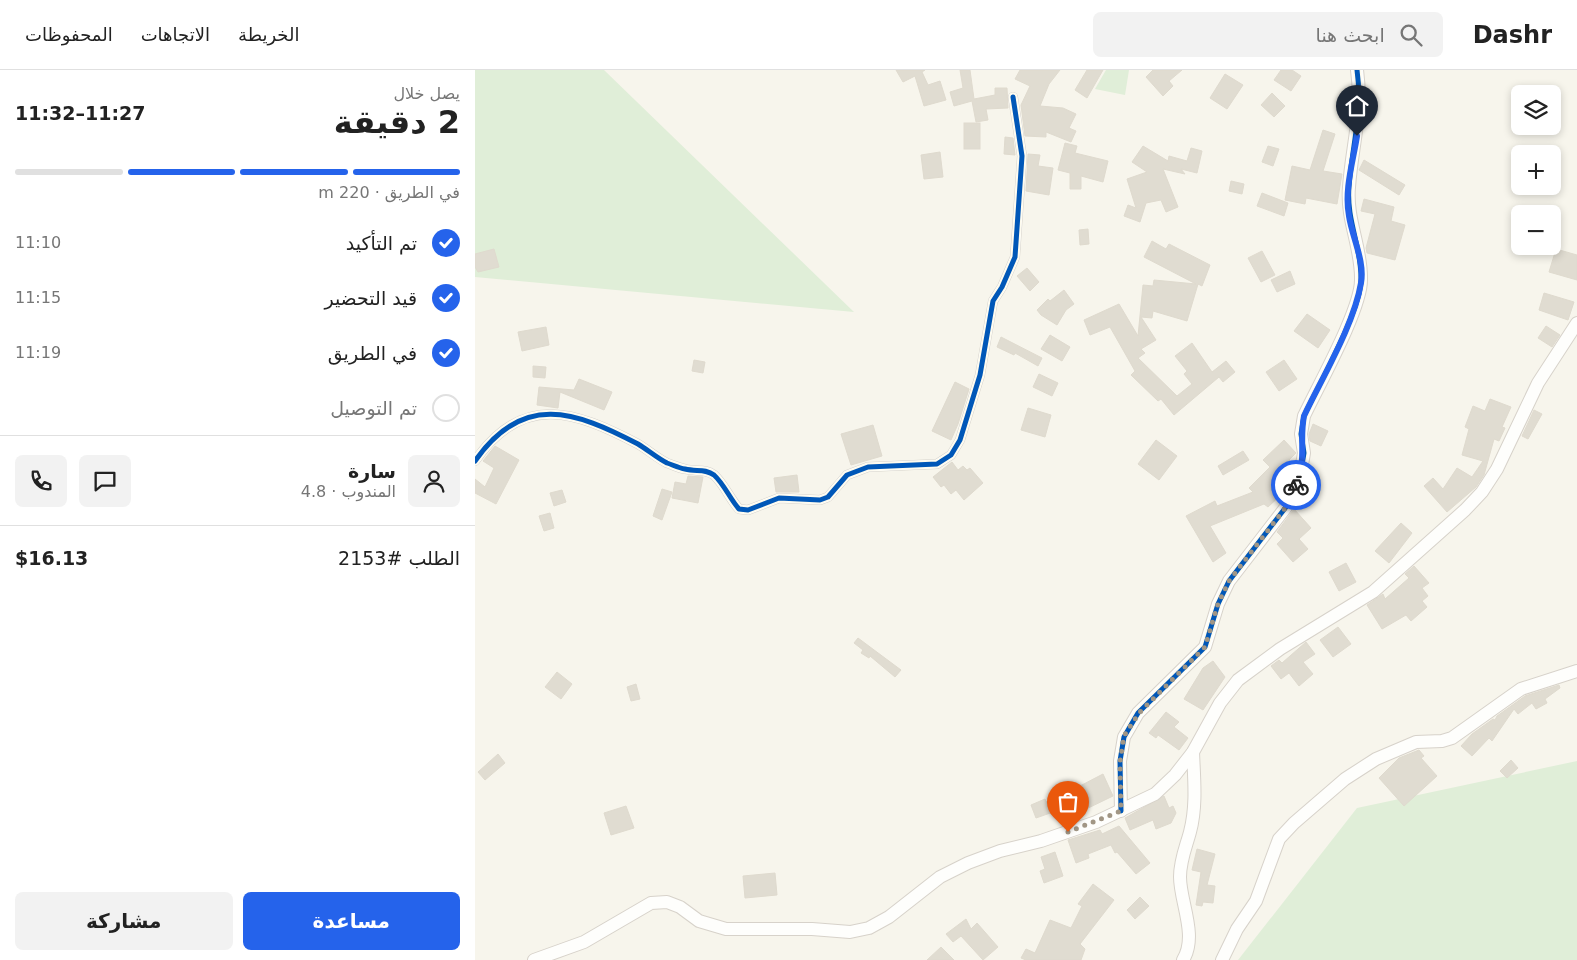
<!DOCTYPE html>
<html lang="ar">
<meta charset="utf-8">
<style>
body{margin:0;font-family:"DejaVu Sans","Noto Naskh Arabic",sans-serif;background:#f2f2f2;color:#222;direction:rtl;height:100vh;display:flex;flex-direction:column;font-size:19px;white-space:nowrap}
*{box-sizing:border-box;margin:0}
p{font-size:16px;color:#767676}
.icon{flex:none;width:28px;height:28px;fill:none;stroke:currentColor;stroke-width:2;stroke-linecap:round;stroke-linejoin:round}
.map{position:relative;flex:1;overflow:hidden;direction:ltr}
.sheet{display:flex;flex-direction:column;background:#fff;width:475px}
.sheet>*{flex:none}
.buttons{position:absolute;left:1036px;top:15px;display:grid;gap:10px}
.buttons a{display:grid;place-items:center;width:50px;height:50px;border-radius:8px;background:#fff;box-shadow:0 2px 8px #0003;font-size:25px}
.pin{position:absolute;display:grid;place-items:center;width:42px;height:42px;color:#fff;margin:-51px -21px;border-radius:50% 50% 50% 0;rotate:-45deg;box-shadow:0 0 5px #0007}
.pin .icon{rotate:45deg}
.courier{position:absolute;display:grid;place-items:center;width:50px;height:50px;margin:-25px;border:4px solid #2563eb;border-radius:50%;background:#fff;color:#222;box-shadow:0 1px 6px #0007}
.summary em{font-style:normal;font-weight:600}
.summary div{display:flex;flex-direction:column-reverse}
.summary{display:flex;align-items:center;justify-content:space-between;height:85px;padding:0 15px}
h1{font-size:32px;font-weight:600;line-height:38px}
.bar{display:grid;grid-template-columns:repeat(4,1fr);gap:8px 5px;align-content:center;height:60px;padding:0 15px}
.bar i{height:6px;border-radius:4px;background:#e0e0e0}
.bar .active{background:#2563eb}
.bar p{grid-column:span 4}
.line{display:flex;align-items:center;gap:12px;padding:0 15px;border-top:1px solid #e0e0e0}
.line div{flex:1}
.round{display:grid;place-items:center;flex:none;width:52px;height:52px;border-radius:8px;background:#f2f2f2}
ol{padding:0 15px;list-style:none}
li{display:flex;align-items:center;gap:15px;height:55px}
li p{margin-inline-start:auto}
li .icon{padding:5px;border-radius:50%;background:#2563eb;color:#fff;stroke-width:4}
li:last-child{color:#767676}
li i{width:28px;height:28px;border:2px solid #e0e0e0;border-radius:50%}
.button{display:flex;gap:10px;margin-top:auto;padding:10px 15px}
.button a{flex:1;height:58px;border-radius:8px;background:#2563eb;color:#fff;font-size:20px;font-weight:600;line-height:58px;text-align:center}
.button a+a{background:#f2f2f2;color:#222}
header{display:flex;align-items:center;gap:30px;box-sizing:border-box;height:70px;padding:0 25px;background:#fff;border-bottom:1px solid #e0e0e0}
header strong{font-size:24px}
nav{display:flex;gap:28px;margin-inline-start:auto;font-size:18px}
.search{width:350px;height:45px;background:#f2f2f2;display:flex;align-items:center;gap:12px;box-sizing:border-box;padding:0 18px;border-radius:8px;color:#767676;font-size:19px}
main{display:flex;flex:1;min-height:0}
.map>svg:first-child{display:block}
</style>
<header>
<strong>Dashr</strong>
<div class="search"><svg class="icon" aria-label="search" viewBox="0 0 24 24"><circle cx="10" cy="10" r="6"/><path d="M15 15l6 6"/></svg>ابحث هنا</div>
<nav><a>الخريطة</a><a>الاتجاهات</a><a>المحفوظات</a></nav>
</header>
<main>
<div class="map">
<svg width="1102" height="890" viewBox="0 0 1102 890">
<rect width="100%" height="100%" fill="#f7f5ec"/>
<!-- green -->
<g fill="#e0eed8">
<path d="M0,0h129l250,242 -379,-35z"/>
<path d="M631,0h23l-4,25 -30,-6z"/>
<path d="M1102,691v199h-339l119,-152z"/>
</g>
<!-- building -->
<g fill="#e0dcd1" stroke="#dfdace">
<path d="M421,0h29l-3,2 6,13 12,-4 6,19 -22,6 -9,-30 -12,6z"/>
<path d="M485,0h10l4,29 21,-4v-7h12l1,20 -22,1 2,11 -12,2 -4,-21 -18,5 -4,-14 13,-4z"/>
<path d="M545,0h40l-11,14 -9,22 23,2 13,6 -7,14 7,3 -5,11 -25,-10v5l-21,-1 -4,-31 9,-19 -15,-7z"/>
<path d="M612,0h16l-16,28 -12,-8z"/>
<path d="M678,0h29l-13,11 4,5 -10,10 -17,-19z"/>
<path d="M806,0h11l9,6 -10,15 -17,-11z"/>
<path d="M750,4l18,11 -16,24 -17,-11z"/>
<path d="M797,23l13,13 -11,11 -13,-12z"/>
<rect x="489" y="53" width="16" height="26"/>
<path d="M848,60l12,4 -12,37 19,3 -5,30 -31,-6 -1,6 -20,-4 7,-34 18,4z"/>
<path d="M530,67l8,1 2,17 -11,-1z"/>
<path d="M590,73l12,3 -2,7 33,8 -5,21 -22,-6v13h-11v-16l-12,-3z"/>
<path d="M668,76l25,15 1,-5 18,5 4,-13 11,3 -5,22 -16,-4 4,5 -22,-5 15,38 -12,5 -5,-12 -15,3 -6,19 -16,-6 4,-11 8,3 -9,-29 20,-7 -15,-10z"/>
<path d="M793,76l11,3 -6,17 -11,-4z"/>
<path d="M465,82l3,25 -19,2 -3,-24z"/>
<path d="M553,84l12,1 -2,11 15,2 -4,27 -23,-4z"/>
<path d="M889,90l41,25 -6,10 -40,-25z"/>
<path d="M756,111l13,3 -2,10 -13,-3z"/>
<path d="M787,123l26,10 -4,13 -27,-10z"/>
<path d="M889,129l30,8 -3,14 14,4 -10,35 -28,-7 -1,-5 9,-34 -14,-3z"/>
<path d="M613,159l1,15 -9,1 -1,-15z"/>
<path d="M677,171l14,8 3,-5 41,21 -8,21 -4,-2 -11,37 -34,-10 -1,7 -11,-1 15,23 -15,9 4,4 -7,5 39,38 15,-12 -8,-10 3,-3 -12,-15 17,-13 20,29 14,-11 9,11 -12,10 -4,-5 -45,38 -13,-16 -3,2 -27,-26 4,-4 -25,-44 -20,8 -6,-15 35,-16 19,32 5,-51 10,1 1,-6 42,4 -52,-27z"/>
<path d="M19,179l5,18 -21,5 -3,-5v-13z"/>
<path d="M1081,179l21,6v25l-28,-8z"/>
<path d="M787,181l13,24 -14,7 -13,-24z"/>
<path d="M552,198l12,14 -9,9 -13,-15z"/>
<path d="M815,201l5,13 -18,8 -6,-12z"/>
<path d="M589,220l10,14 -8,6 -9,15 -16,-10 -4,-5 11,-11 2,2z"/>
<path d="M1069,223l30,9 -6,18 -29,-10z"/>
<path d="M832,244l23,16 -12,18 -24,-17z"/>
<path d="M1071,256l14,9 -8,12 -14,-9z"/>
<path d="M71,257l3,18 -27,6 -4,-19z"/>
<path d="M575,265l20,12 -8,14 -21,-12z"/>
<path d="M526,267l41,21 -4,8 -23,-13 -1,2 -17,-8z"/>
<path d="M219,290l11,2 -2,11 -11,-2z"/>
<path d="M809,290l13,19 -18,12 -13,-19z"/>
<path d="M58,296l13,1 -1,11 -12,-1z"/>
<path d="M564,304l19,9 -6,13 -19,-9z"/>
<path d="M104,309l33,13 -8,18 -44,-18 -2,16 -21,-3 2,-18 35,3z"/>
<path d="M480,312l14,7 -11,35 -7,16 -19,-9z"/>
<path d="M1015,329l21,8 -9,20 3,1 -6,13 -5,-2 -10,36 -8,12 -29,25 -23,-26 9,-8 10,11 14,-21 15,9 11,-16 -21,-6 7,-26 -4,-2 8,-21 12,5z"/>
<path d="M553,338l23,7 -6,22 -24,-7z"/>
<path d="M1059,340l8,4 -14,25 -6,-3z"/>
<path d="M838,354l15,7 -7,15 -11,-5 -1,-7z"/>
<path d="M398,355l9,31 -31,9 -10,-31z"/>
<path d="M681,370l21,16 -18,24 -21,-16z"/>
<path d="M809,370l12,13 -7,7 5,5 -7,7 4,5 -8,10 1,5 -16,15 -4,-3 -54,22 16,27 -13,9 -27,-46 29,-15 2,5 36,-14 -4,-4 21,-21 -7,-7z"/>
<path d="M20,376l24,14 -23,44 -21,-11v-14l10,8 9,-19 -11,-7z"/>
<path d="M768,381l6,9 -26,15 -5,-9z"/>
<path d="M477,392l6,8 5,-4 4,4 3,-2 13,15 -19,17 -8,-10 -5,4 -7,-9 -3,2 -8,-10z"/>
<path d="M322,405l2,17h-23l-2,-14z"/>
<path d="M213,406l15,1 -5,26 -26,-5 3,-16 11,2z"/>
<path d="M187,419l10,3 -10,28 -9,-4z"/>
<path d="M87,420l4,12 -12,4 -4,-13z"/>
<path d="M819,439l17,19 -12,11 9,10 -15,13 -16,-18 6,-6 -6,-6z"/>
<path d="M75,443l4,15 -10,3 -5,-15z"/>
<path d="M926,453l11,10 -23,30 -14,-12z"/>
<path d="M871,493l10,19 -17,9 -10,-19z"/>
<path d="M939,496l15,17 -7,5 6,8 -6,5 5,6 -16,14 -5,-6 -24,14 -15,-24 16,-11 2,5 24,-21 -4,-4z"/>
<path d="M863,557l13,17 -18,13 -13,-17z"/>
<path d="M383,568l43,32 -6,7 -25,-21 -1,2 -8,-5 2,-3 -9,-7z"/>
<path d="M831,572l9,12 -12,8 10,12 -14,12 -10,-13 -8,6 -10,-13 8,-6 3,3z"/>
<path d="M738,591l12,16 -22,33 -19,-11 19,-31z"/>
<path d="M82,602l15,12 -11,15 -16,-12z"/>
<path d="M161,614l4,15 -9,2 -4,-14z"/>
<path d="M1084,615l1,3 -15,11 2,4 -11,6 -4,-6 -14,11 -4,-5 -22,32 -3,-3 -17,18 -11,-10 11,-12 21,-15 2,1 2,-4 28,-20z"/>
<path d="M691,642l13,10 -5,5 14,11 -9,12 -21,-15 -2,3 -7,-5z"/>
<path d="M944,680l5,6 -3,2 16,18 -33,30 -25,-28 20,-20z"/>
<path d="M23,684l7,9 -20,17 -7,-8z"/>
<path d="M1036,690l7,8 -11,10 -7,-7z"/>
<path d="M628,704l10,22 -31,15 -17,4 -1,-3 -6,3 -2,-4 -20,7 -5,-13 14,-6 1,3 35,-10 -3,-5z"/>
<path d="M689,726l5,12 4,-2 3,7 -5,10 -15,6 -3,-9 -23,10 -5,-12z"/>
<path d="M151,736l8,22 -23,7 -7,-22z"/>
<path d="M644,756l31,37 -14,11 -19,-22 -2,1 -4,-8 -23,9 1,4 -13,5 -8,-23 32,-10 2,4z"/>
<path d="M722,779l18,5 -8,31 8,1 -2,17 -10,-1 -1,4 -6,-1 5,-33 -9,-2z"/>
<path d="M580,782l8,24 -19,7 -4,-12 5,-2 -4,-12z"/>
<path d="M300,803l2,22 -32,3 -2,-22z"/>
<path d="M618,814l21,16 -34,44 5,5 -4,11h-55l-5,-2 5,-9 9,4 15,-33 21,8 11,-22 -4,-2z"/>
<path d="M665,827l9,9 -14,13 -8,-9z"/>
<path d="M491,849l5,10 6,-6 21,24 -15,13 -22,-24 -8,6 -7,-8z"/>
<path d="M466,877l13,13h-27z"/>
</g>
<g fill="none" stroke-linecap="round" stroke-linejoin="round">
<defs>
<path id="street" d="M0,391c48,-69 100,-50 163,-17 10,6 19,14 29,19 6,2 12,5 18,6 11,3 20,-1 29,6 10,9 16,24 25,34l9,1 31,-12 41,2 8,-3 19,-22 21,-8 69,-3 14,-9 9,-15 20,-65 13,-74 9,-14 13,-30 7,-101 -9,-59"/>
<g id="secondary">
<path d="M646,741l-1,-50 4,-24 14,-24 67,-66 13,-43 11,-23 57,-74 14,-31 4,-23 -3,-19 3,-18c14,-30 57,-106 57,-136 1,-32 -15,-60 -12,-93 3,-42 14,-74 8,-117"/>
<path d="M59,890l50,-18 67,-39 16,-1 13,5 19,14 27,8h86l38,3 19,-4 20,-11 51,-40 28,-14 32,-12 41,-10 55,-19 59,-28 20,-19 18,-23 27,-49 18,-23 42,-31 93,-57 92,-82 17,-18 15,-23 41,-86 39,-60"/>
<path d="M708,890c15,-24 -3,-58 -3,-83 0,-17 6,-30 10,-45 7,-26 4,-54 3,-80"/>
<path d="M747,890l15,-31 19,-28 23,-62 15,-16 51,-44 31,-20 40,-17 26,-1 10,-3 69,-49 56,-18"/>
</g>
</defs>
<!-- street casing -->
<use href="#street" stroke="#d6d2ca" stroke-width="10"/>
<!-- secondary casing -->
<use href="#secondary" stroke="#d7d2ca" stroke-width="14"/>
<!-- street -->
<use href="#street" stroke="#fefefc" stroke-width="9"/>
<!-- secondary -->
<use href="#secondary" stroke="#fefefc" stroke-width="12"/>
<defs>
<g id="cycleway">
<path d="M0,391c48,-69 100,-50 163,-17 10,6 19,14 29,19 6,2 12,5 18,6 11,3 20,-1 29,6 10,9 16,24 25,34l9,1 31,-12 41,2 8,-3 19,-22 21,-8 69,-3 14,-9 9,-15 20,-65 13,-74 9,-14 13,-30 7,-101 -9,-59"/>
<path d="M646,741l-1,-50 4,-24 14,-24 67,-66 13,-43 11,-23 57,-74 14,-31 4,-23 -3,-19 3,-18c14,-30 57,-106 57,-136 1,-32 -15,-60 -12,-93 3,-42 14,-74 8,-117"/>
</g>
</defs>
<!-- cycleway casing -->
<use href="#cycleway" stroke="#fefbee" stroke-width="8"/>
<!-- cycleway -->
<use href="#cycleway" stroke="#0057b8" stroke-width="5"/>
</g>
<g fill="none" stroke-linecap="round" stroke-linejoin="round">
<!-- done -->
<path stroke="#a19685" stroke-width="5" stroke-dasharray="0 9" d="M593,762l53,-21 -1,-49 4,-26 15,-23 66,-66 13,-43 11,-23 57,-74 10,-22"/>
<!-- route -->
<path stroke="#2563eb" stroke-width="6" d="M821,415c11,-25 3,-44 8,-69 18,-38 50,-91 57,-133 4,-22 -9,-46 -12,-67 -5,-26 4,-54 8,-80"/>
</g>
</svg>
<div class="buttons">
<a><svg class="icon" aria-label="layers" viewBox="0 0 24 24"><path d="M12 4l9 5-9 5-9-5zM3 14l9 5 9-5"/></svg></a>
<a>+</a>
<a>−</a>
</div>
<div class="pin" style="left:593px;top:762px;background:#ea580c"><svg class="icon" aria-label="bag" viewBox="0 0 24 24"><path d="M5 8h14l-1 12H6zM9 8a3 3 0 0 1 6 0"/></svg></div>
<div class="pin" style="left:882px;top:66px;background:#1f2937"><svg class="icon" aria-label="home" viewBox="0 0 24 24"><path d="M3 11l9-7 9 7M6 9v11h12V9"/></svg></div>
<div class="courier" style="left:821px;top:415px"><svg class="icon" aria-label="bike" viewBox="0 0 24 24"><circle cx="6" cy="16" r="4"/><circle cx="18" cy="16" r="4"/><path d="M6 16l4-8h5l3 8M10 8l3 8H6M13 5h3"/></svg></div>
</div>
<section class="sheet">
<div class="summary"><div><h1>2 دقيقة</h1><p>يصل خلال</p></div><em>11:27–11:32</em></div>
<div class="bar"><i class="active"></i><i class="active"></i><i class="active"></i><i></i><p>في الطريق · 220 m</p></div>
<ol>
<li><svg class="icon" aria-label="check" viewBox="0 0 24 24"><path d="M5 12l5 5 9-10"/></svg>تم التأكيد<p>11:10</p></li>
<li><svg class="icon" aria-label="check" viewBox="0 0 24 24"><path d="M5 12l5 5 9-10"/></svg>قيد التحضير<p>11:15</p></li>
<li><svg class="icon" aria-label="check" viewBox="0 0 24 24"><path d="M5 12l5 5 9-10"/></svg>في الطريق<p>11:19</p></li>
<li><i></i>تم التوصيل</li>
</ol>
<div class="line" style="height:90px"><a class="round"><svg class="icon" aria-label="person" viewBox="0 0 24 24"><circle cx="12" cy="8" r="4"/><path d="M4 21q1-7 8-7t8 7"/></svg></a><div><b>سارة</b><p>المندوب · 4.8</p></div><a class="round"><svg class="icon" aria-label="chat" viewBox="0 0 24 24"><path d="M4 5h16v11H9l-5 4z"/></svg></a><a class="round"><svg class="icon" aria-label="phone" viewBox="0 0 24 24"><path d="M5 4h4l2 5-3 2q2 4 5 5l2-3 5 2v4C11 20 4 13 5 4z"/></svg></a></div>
<div class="line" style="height:65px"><div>الطلب #2153</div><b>$16.13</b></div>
<div class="button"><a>مساعدة</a><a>مشاركة</a></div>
</section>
</main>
